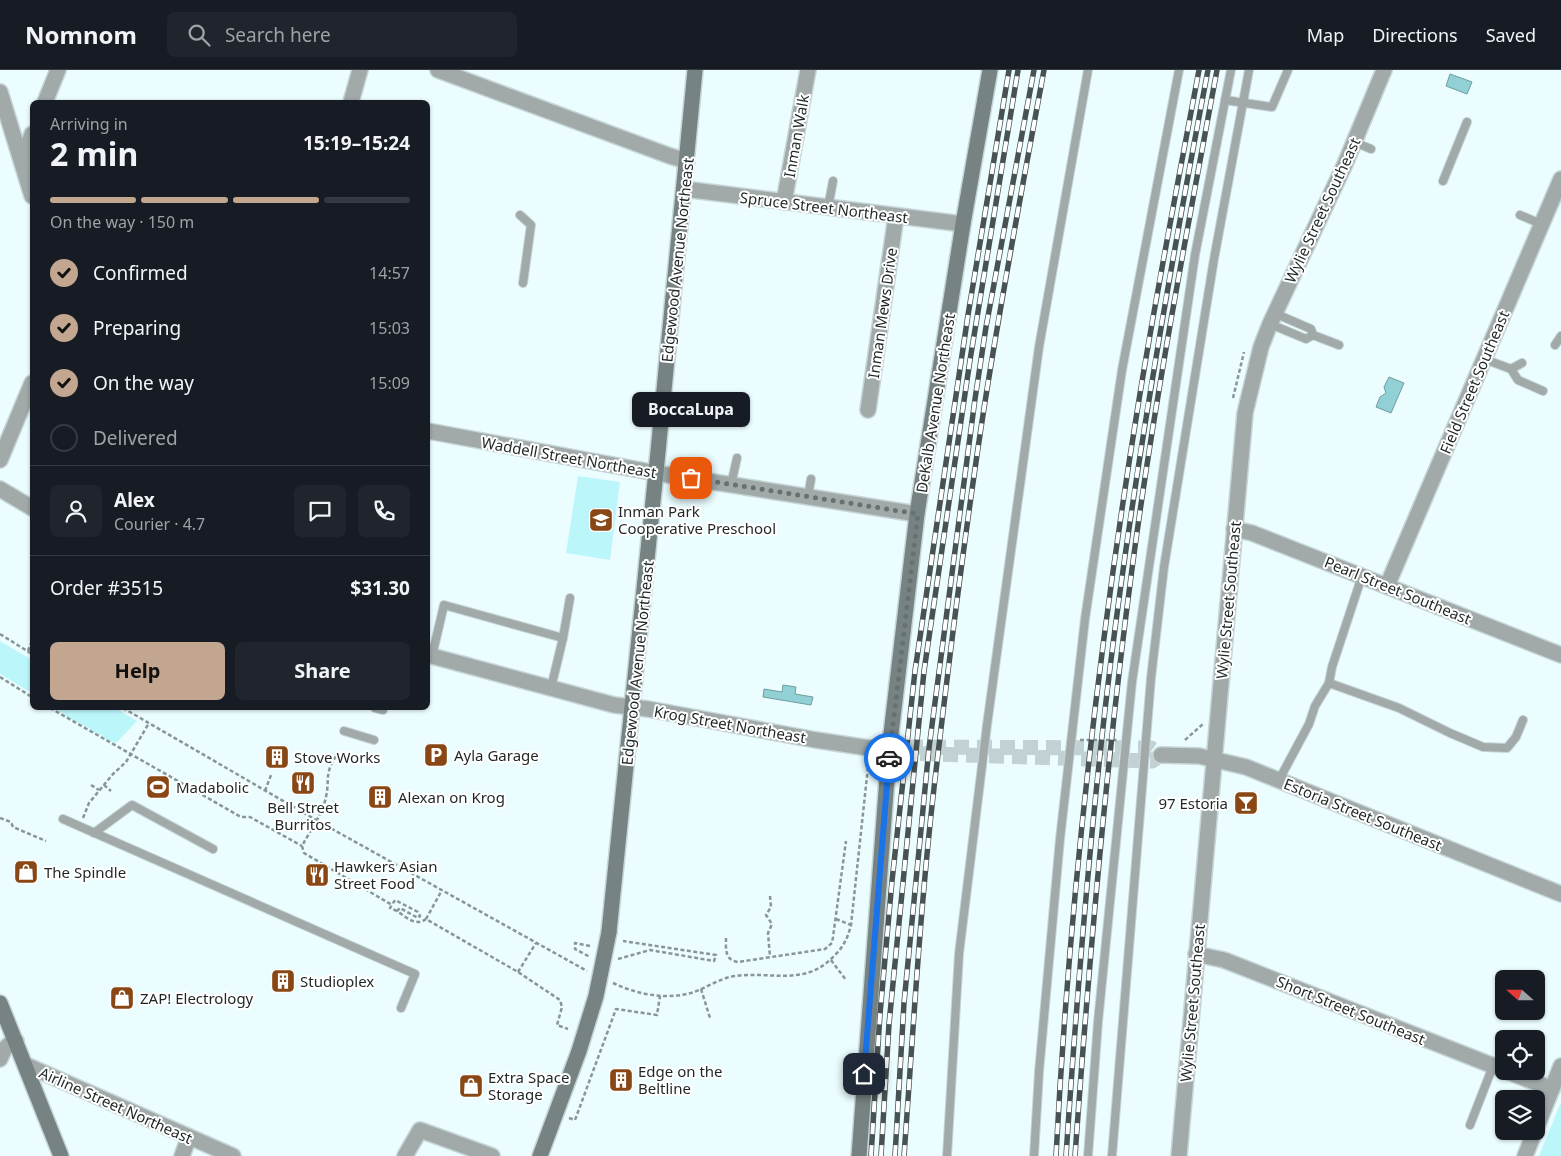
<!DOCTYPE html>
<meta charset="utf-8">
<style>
body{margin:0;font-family:"Noto Sans",sans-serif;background:#20242c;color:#f1f3f6;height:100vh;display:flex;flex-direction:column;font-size:19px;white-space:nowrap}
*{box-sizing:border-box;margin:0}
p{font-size:16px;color:#9ea1a6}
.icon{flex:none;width:28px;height:28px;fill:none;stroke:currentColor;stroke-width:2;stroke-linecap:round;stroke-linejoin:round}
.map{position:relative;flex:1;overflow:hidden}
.panel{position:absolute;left:30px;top:30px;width:400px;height:610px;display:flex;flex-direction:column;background:#171b24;border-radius:8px;box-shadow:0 1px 4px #0004}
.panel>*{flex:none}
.needle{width:32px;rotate:291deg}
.fabs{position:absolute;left:1495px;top:900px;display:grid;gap:10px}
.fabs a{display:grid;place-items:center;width:50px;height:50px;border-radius:8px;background:#171b24;box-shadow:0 1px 4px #0004;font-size:25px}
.pin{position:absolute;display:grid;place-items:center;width:42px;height:42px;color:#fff;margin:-21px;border-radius:10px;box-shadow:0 2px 8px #0006}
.courier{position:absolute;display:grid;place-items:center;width:50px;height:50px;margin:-25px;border:4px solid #1a73e8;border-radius:50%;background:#fff;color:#222;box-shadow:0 1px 6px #0007}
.bubble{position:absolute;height:35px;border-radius:8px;background:#171b24;box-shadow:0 1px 4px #0004;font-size:16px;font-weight:700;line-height:35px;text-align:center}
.overview em{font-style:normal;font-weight:700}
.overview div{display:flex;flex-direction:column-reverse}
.overview{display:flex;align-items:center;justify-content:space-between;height:85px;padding:0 20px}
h1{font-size:32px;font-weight:700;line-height:38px}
.bar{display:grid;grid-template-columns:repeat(4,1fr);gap:8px 5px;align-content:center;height:60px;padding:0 20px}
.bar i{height:6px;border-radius:4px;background:#363941}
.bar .active{background:#c2a690}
.bar p{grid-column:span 4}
.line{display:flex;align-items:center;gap:12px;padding:0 20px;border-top:1px solid #363941}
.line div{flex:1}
.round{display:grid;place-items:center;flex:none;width:52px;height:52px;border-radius:8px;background:#20242c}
ol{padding:0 20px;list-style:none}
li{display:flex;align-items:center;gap:15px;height:55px}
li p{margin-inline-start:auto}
li .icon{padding:5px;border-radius:50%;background:#c2a690;color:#111;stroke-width:4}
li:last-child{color:#9ea1a6}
li i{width:28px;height:28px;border:2px solid #363941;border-radius:50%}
.primary-button{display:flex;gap:10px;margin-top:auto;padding:10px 20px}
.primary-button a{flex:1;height:58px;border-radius:8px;background:#c2a690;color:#111;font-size:20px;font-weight:700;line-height:58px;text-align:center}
.primary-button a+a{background:#20242c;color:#f1f3f6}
header{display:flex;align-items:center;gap:30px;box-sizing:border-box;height:70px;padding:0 25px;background:#171b24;border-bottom:1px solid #363941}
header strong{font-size:24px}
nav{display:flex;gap:28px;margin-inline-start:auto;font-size:18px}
.search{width:350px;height:45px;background:#20242c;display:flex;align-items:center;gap:12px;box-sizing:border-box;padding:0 18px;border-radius:8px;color:#9ea1a6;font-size:19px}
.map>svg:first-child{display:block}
</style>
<header>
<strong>Nomnom</strong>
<div class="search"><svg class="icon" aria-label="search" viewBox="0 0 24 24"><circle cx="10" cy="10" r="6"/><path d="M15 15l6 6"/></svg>Search here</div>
<nav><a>Map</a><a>Directions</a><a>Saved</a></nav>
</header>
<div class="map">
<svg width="1561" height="1086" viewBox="0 0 1561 1086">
<rect width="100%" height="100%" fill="#ebfdff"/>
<!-- green -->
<g fill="#bbf6fb">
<path d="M578,406l42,6 -10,78 -44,-7z"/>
<path d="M0,571l32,19v33l-32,-19z"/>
<path d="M51,638h64l22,13 -21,22 -9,-3 -5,-5 -10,-3 -3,-4 -24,-12v-2z"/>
<path d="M1561,1032v54h-22z"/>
</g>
<!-- water -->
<g fill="#91d0d5" stroke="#6f9da0">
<path d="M1450,4l22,8 -5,12 -21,-8z"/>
<path d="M1389,307l15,6 -13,30 -15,-6 4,-10 6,-4 -2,-6z"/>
<path d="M783,615l13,2 -1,7 18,3 -2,8 -48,-8 1,-8 18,3z"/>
</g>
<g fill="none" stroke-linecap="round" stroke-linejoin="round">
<!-- street-tunnel -->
<path stroke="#c2d2d4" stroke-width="15" stroke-dasharray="15 8" stroke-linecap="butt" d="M908,677l243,1 10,7 -9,6 -244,-8 -4,-3z"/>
<defs>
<g id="lane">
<path d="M1225,30l47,7 16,-37"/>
<path d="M1354,72l17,7"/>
<path d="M1443,111l24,-59"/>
<path d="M828,138l5,-27"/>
<path d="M520,145l11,10 -8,58"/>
<path d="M1520,145l21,9"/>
<path d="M1274,243l37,16 2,6 26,10"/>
<path d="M1270,254l36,15 7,-4"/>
<path d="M1555,275l6,-9"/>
<path d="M1484,289l27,10 7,11 25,11"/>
<path d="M1511,299l11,-6"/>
<path d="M731,415l6,-27"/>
<path d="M808,427l3,-18"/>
<path d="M432,586l12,-51 119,33"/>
<path d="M1329,613l70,25 51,25 33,14 24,1 9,-11 7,-17"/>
<path d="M551,618l12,-50 7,-40"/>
<path d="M375,638l8,2"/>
<path d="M344,661l30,9"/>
<path d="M1279,710l30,-56 6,-18 14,-23 3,-16 30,-91"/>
<path d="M63,749l352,155 -14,34"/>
<path d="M94,763l38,-28 81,44"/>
<path d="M1470,1055l23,-59"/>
<path d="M947,1086l12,-202 28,-229 52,-378 49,-277"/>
<path d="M1034,1086l5,-84 21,-233 25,-220 37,-249 57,-300"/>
<path d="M1088,1086l10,-134 34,-340 63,-427 36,-185"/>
<path d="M1112,1086l39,-478 13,-111 50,-308 35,-189"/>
</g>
<g id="street">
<path d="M438,0l232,86 17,5"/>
<path d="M0,22l32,104"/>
<path d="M45,32l13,-32"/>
<path d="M351,32l9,-32"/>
<path d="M22,91l10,-27"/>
<path d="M684,119l279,35"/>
<path d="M784,132l24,-132"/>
<path d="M868,340l28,-194"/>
<path d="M428,361l228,42 261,41"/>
<path d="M0,390l32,-77"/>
<path d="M0,419l32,19"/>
<path d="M1234,459l18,4 309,122"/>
<path d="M1387,516l174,-407"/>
<path d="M428,585l186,50 34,4 168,31 73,11 15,-1"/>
<path d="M1161,685l38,1 47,11 315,127"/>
<path d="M1196,884l28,6 280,110"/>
<path d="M0,989c4,-10 6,-14 16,-18"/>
<path d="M26,995l207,91"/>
<path d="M1506,1001l46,18"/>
<path d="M1536,1059l25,-63"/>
<path d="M182,1086l7,-19"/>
<path d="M405,1086l15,-26 72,26"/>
<path d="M1179,1086l66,-743 16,-66 9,-23 75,-160 39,-94"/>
<path d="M1525,1086l10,-25"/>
</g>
<g id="secondary">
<path d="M609,862l49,-480 37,-382"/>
<path d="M0,933l61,153"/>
<path d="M540,1086l39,-105"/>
<path d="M859,1086l30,-405 28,-237 46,-290 27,-154"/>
</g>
</defs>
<!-- lane casing -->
<use href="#lane" stroke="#c6d6d8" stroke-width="10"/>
<!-- street casing -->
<use href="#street" stroke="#c6d6d8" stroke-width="18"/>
<!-- secondary casing -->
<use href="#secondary" stroke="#c6d6d8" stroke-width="18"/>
<!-- path -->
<g stroke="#899697" stroke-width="2.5" stroke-dasharray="4 2.5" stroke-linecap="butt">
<path d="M1233,328l11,-46"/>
<path d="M0,564l32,20"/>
<path d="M28,581l4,-10"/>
<path d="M0,607l32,20"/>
<path d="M50,638l191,109h9l52,29"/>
<path d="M123,638l193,112 271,151"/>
<path d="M1080,670h37"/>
<path d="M1185,670l18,-16"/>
<path d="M336,686c-12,19 -6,22 -10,41 -4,18 -16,34 -24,49l2,7 88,52"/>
<path d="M91,715l8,5"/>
<path d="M104,715l7,6"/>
<path d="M265,721l6,-16"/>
<path d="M0,748l11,4 2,5 33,14"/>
<path d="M83,748l6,-15 24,-29 13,-12 23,-39"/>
<path d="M770,826l1,11 -5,8 6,9 -4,9 2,24"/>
<path d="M397,841l-7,-3 5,-8 23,12 2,4 -2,2 -18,-10 -3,3c9,6 19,16 29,8l92,53 42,28 2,7 -5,18 11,4"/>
<path d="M426,849l16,-29"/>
<path d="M836,849l15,6"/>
<path d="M726,868c0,10 -2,22 12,24l87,-13 7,-6 1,-6 13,-96"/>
<path d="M590,876l-15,-3v6l15,8"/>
<path d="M618,889l32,-9 64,11 2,-6 -93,-14"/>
<path d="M831,890l15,20"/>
<path d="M518,902l18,-29"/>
<path d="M613,913c23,11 52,17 78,10 13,-4 26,-13 39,-16 39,-8 74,12 105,-22 9,-9 13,-18 16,-30l17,-158 5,-4"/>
<path d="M701,919l9,29"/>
<path d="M569,1048l6,2 41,-111 41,6 3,-19"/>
</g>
<!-- lane -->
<use href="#lane" stroke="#a1a9a9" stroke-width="8"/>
<!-- street -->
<use href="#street" stroke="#a1a9a9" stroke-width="15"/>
<!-- secondary -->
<use href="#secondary" stroke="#778283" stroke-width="15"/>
<defs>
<g id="rail">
<path d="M871,1086l9,-142 12,-133 23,-210 53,-356 41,-245"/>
<path d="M881,1086l8,-132 35,-353 46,-311 48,-290"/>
<path d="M895,1086l9,-153 25,-255 46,-349 11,-72 48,-257"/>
<path d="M904,1086c9,-123 16,-246 30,-368 14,-120 29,-240 47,-360 18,-120 41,-239 63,-358"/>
<path d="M1056,1086c13,-250 42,-503 82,-750 18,-112 40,-224 61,-336"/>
<path d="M1066,1086c11,-163 24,-326 44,-488 25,-201 60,-400 98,-598"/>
<path d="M1075,1086c14,-196 31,-392 57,-587 22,-167 54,-333 85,-499"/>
</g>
</defs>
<!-- rail casing -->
<use href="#rail" stroke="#495252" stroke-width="5.5"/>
<!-- rail -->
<use href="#rail" stroke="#fff" stroke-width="4" stroke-dasharray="11" stroke-linecap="butt"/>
<defs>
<path id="secondary-bridge" d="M579,981l17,-55 13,-64"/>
</defs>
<!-- secondary-bridge casing -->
<use href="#secondary-bridge" stroke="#c6d6d8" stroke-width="18" stroke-linecap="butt"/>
<!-- secondary-bridge -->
<use href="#secondary-bridge" stroke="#778283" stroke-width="15"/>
</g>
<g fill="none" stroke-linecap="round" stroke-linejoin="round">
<!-- done -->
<path stroke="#667172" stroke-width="5" stroke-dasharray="0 9" d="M691,408l227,36 -29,244"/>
<!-- route -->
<path stroke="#1a73e8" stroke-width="6" d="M864,1004l25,-316"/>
</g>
<!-- icons -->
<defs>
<symbol id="school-square" viewBox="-11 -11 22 22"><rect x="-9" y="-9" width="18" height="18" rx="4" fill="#884714" stroke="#fff"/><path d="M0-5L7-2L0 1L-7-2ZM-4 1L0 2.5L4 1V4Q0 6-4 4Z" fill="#fff"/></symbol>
<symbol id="parking-square" viewBox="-11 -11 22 22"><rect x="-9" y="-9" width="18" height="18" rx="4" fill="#884714" stroke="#fff"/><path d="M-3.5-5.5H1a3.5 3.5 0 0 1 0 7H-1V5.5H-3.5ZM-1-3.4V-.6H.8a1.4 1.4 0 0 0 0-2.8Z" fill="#fff"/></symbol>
<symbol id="building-square" viewBox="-11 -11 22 22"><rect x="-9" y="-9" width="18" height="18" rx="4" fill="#884714" stroke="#fff"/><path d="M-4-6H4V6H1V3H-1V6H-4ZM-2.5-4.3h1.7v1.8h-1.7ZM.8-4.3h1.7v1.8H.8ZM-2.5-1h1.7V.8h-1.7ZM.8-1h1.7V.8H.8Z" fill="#fff"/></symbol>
<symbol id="restaurant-square" viewBox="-11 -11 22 22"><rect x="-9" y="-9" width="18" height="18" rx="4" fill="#884714" stroke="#fff"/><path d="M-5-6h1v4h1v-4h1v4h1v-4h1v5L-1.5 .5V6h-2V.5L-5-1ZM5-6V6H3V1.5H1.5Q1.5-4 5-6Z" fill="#fff"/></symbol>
<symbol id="stadium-square" viewBox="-11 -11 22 22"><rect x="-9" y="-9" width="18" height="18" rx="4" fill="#884714" stroke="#fff"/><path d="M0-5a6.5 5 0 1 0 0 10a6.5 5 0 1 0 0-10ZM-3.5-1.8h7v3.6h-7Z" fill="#fff"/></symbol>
<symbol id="bar-square" viewBox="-11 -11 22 22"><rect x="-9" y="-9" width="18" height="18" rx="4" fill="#884714" stroke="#fff"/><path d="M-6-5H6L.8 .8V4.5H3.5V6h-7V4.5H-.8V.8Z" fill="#fff"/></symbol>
<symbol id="shop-square" viewBox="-11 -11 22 22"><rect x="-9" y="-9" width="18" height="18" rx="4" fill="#884714" stroke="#fff"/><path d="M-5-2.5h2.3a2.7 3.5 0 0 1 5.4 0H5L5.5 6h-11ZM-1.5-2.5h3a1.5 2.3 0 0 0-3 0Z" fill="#fff"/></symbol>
</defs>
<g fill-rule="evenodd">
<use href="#school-square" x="587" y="436" width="28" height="28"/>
<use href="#parking-square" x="422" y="671" width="28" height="28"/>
<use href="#building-square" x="263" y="673" width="28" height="28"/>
<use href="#restaurant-square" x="289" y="699" width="28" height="28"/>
<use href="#stadium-square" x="144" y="703" width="28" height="28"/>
<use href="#building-square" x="366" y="713" width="28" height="28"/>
<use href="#bar-square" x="1232" y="719" width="28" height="28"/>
<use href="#shop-square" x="12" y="788" width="28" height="28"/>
<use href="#restaurant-square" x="303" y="791" width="28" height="28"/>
<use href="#building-square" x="269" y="897" width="28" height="28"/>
<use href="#shop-square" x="108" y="914" width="28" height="28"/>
<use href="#building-square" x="607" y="996" width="28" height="28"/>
<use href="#shop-square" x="457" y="1002" width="28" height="28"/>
</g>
<g text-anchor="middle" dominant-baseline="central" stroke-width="4" stroke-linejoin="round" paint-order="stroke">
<!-- street labels -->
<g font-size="15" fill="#1f2626" stroke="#fff">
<text transform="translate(796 66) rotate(-80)">Inman Walk</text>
<text transform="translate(824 137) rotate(7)">Spruce Street Northeast</text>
<text transform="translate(1322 140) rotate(-65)">Wylie Street Southeast</text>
<text transform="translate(677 190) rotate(-84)">Edgewood Avenue Northeast</text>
<text transform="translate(882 243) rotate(-82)">Inman Mews Drive</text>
<text transform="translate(1474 312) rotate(-67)">Field Street Southeast</text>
<text transform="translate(935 333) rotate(-81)">DeKalb Avenue Northeast</text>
<text transform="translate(569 387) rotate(10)">Waddell Street Northeast</text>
<text transform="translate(1398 520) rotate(22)">Pearl Street Southeast</text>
<text transform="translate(1228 530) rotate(-85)">Wylie Street Southeast</text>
<text transform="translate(637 593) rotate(-84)">Edgewood Avenue Northeast</text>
<text transform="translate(730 654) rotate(10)">Krog Street Northeast</text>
<text transform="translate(1363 744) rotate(22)">Estoria Street Southeast</text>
<text transform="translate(1192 933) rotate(-85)">Wylie Street Southeast</text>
<text transform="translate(1351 940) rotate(22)">Short Street Southeast</text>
<text transform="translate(116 1035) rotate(24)">Airline Street Northeast</text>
</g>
<!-- poi labels -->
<g font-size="15" fill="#1f2626" stroke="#fff" text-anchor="start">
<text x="618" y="441">Inman Park<tspan x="618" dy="17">Cooperative Preschool</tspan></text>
<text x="454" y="685">Ayla Garage</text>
<text x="294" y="687">Stove Works</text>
<text x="176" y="717">Madabolic</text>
<text x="398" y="727">Alexan on Krog</text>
<text x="1228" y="733" text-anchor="end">97 Estoria</text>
<text x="303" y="737" text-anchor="middle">Bell Street<tspan x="303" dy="17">Burritos</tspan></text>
<text x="334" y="796">Hawkers Asian<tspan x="334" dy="17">Street Food</tspan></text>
<text x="44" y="802">The Spindle</text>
<text x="300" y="911">Studioplex</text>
<text x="140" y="928">ZAP! Electrology</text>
<text x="638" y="1001">Edge on the<tspan x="638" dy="17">Beltline</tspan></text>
<text x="488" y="1007">Extra Space<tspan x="488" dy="17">Storage</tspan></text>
</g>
</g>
</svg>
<div class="fabs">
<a><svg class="needle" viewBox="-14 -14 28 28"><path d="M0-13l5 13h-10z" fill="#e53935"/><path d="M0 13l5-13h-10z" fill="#9ea1a6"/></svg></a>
<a><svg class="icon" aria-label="locate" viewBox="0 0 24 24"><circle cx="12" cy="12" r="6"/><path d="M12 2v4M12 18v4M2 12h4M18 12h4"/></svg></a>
<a><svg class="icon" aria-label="layers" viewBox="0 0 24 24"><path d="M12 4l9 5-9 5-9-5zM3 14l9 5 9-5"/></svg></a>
</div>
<div class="pin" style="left:691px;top:408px;background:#ea580c"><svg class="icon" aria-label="bag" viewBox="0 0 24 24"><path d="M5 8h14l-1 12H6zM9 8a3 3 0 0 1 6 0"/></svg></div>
<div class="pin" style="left:864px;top:1004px;background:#1f2937"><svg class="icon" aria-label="home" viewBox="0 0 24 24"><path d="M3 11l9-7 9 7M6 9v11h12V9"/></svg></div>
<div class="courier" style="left:889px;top:688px"><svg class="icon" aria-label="car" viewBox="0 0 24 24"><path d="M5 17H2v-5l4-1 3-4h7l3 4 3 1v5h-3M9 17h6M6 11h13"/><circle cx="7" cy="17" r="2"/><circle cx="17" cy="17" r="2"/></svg></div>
<div class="bubble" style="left:632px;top:322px;width:118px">BoccaLupa</div>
<section class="panel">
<div class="overview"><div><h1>2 min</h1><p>Arriving in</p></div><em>15:19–15:24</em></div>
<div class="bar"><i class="active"></i><i class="active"></i><i class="active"></i><i></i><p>On the way · 150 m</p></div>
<ol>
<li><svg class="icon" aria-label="check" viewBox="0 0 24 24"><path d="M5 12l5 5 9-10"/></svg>Confirmed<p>14:57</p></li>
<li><svg class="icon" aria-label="check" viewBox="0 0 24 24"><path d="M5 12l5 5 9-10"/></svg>Preparing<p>15:03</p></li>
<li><svg class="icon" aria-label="check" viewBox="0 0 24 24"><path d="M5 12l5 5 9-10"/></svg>On the way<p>15:09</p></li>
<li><i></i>Delivered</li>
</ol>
<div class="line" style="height:90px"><a class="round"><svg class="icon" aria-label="person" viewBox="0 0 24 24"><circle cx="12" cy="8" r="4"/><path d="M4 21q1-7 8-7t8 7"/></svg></a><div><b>Alex</b><p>Courier · 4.7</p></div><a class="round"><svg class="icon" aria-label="chat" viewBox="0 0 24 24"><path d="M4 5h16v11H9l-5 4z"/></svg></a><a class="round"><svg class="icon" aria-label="phone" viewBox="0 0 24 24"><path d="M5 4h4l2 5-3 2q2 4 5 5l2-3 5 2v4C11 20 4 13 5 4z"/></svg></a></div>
<div class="line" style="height:65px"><div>Order #3515</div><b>$31.30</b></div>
<div class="primary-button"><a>Help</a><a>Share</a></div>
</section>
</div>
